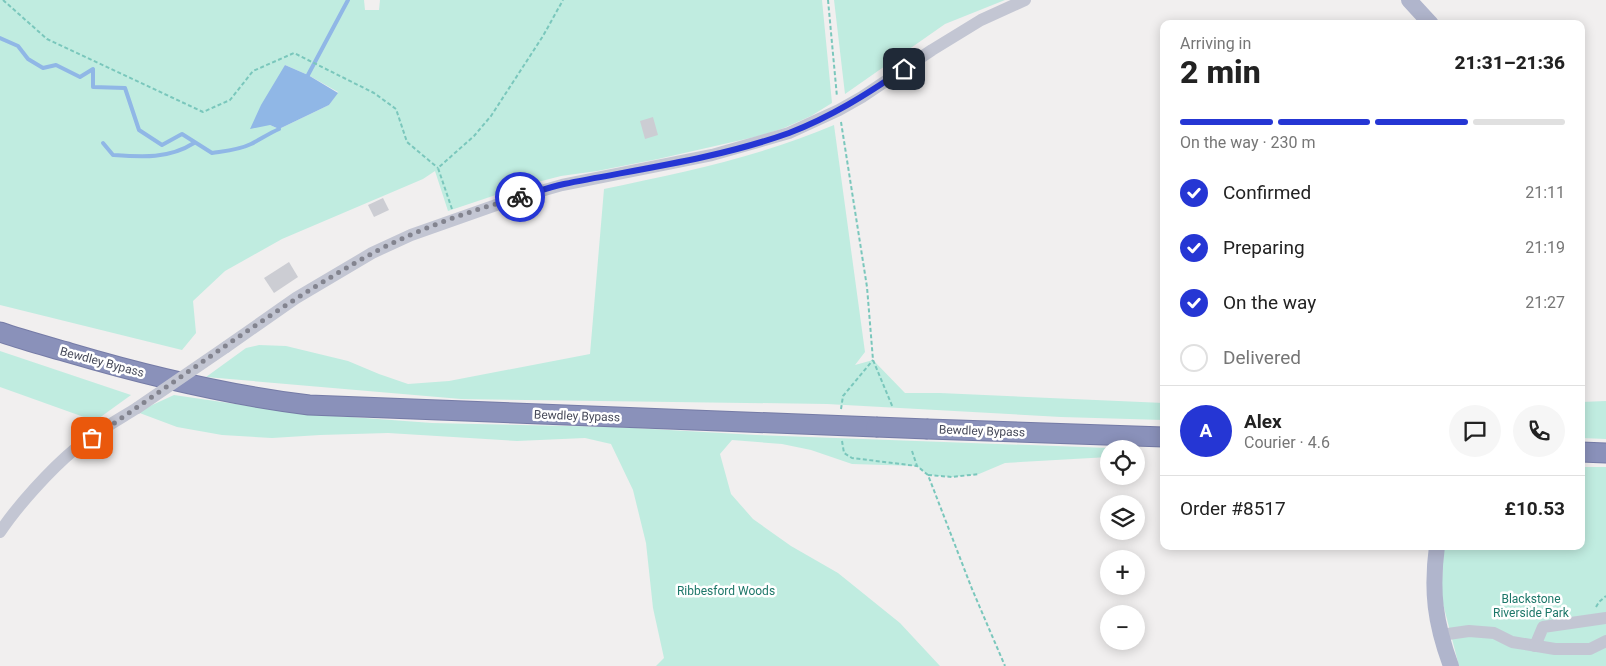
<!DOCTYPE html>
<meta charset="utf-8">
<style>
body{margin:0;font-family:Roboto,sans-serif;background:#f6f6f6;color:#222;height:100vh;display:flex;flex-direction:column;font-size:19px;white-space:nowrap}
*{box-sizing:border-box;margin:0}
p{font-size:16px;color:#767676}
.icon{flex:none;width:28px;height:28px;fill:none;stroke:currentColor;stroke-width:2;stroke-linecap:round;stroke-linejoin:round}
.map{position:relative;flex:1;overflow:hidden}
.sheet{position:absolute;left:1160px;top:20px;width:425px;height:530px;display:flex;flex-direction:column;background:#fff;border-radius:10px;box-shadow:0 2px 12px #0003}
.sheet>*{flex:none}
.fabs{position:absolute;left:1100px;top:440px;display:grid;gap:10px}
.fabs a{display:grid;place-items:center;width:45px;height:45px;border-radius:50%;background:#fff;box-shadow:0 2px 12px #0003;font-size:25px}
.pin{position:absolute;display:grid;place-items:center;width:42px;height:42px;color:#fff;margin:-21px;border-radius:10px;box-shadow:0 2px 8px #0006}
.courier{position:absolute;display:grid;place-items:center;width:50px;height:50px;margin:-25px;border:4px solid #2536d4;border-radius:50%;background:#fff;color:#222;box-shadow:0 1px 6px #0007}
.overview em{font-style:normal;font-weight:800}
.overview div{display:flex;flex-direction:column-reverse}
.overview{display:flex;align-items:center;justify-content:space-between;height:85px;padding:0 20px}
h1{font-size:32px;font-weight:800;line-height:38px}
.bar{display:grid;grid-template-columns:repeat(4,1fr);gap:8px 5px;align-content:center;height:60px;padding:0 20px}
.bar i{height:6px;border-radius:4px;background:#e0e0e0}
.bar .on{background:#2536d4}
.bar p{grid-column:span 4}
.line{display:flex;align-items:center;gap:12px;padding:0 20px;border-top:1px solid #e0e0e0}
.line div{flex:1}
.round{display:grid;place-items:center;flex:none;width:52px;height:52px;border-radius:26px;background:#f6f6f6}
ol{padding:0 20px;list-style:none}
li{display:flex;align-items:center;gap:15px;height:55px}
li p{margin-inline-start:auto}
li .icon{padding:5px;border-radius:50%;background:#2536d4;color:#fff;stroke-width:4}
li:last-child{color:#767676}
li i{width:28px;height:28px;border:2px solid #e0e0e0;border-radius:50%}
.map>svg:first-child{display:block}
</style>
<div class="map">
<svg width="1606" height="666" viewBox="0 0 1606 666">
<rect width="100%" height="100%" fill="#f1efef"/>
<!-- green -->
<g fill="#c0ece0" fill-rule="evenodd">
<path d="M0,0h364l1,10h14l1,-10h442l10,103 -21,13 -27,12 -25,8 -101,23 -61,12 -36,5 -35,9 -78,26 -13,-40 -12,8 -141,60 -57,32 -32,30 3,32 -14,17 -182,-45zM285,65l23,10 30,17 -9,13 -50,24 -9,-4z"/>
<path d="M834,0h171l-60,24 -100,70z"/>
<path d="M834,125l31,227 -10,13 18,-5 32,33h35l224,10v17l-103,-3 -234,-13 -366,-5 -255,-22 40,-29 13,-3 27,1 62,15 31,13 29,10 41,-3 141,-27 14,-165c80,-17 155,-32 230,-64z"/>
<path d="M0,351l131,44 -36,26 -95,-34z"/>
<path d="M174,395l123,18 135,10 185,4 139,8 380,14h-27v8l-104,6 -26,11 -27,3 -24,-2 -11,-9 -65,-2 -41,-14 -29,-6 -50,-4 -12,14 11,40 22,25 38,27 47,27 62,50 40,43h-284l8,-8 -11,-50 -7,-65 -13,-53 -22,-46 -26,-6 -68,3 -129,-8 -68,2 -48,3 -50,-3 -45,-8 -40,-15z"/>
<path d="M1606,401v38l-25,-1v-36z"/>
<path d="M1581,467h25v199h-147l-18,-70 3,-50h137z"/>
</g>
<!-- water -->
<path fill="#90b7e6" d="M285,65l23,10 30,18 -9,12 -50,24 -9,-4 -20,4 11,-24z"/>
<g fill="none" stroke-linecap="round" stroke-linejoin="round">
<!-- stream -->
<g stroke="#90b7e6" stroke-width="4">
<path d="M0,38l18,8 10,13 15,9 13,-3 24,12 13,-8v18l32,1 14,42 23,15 20,-11 30,19c13,-2 27,-3 39,-9 10,-5 17,-10 28,-15"/>
<path d="M308,75l40,-75"/>
<path d="M103,143l10,12c29,2 56,4 81,-12"/>
</g>
</g>
<!-- building -->
<g fill="#cccdd3">
<path d="M653,117l5,18 -13,4 -5,-18z"/>
<path d="M383,198l6,12 -15,7 -6,-12z"/>
<path d="M289,262l9,15 -24,16 -10,-15z"/>
</g>
<g fill="none" stroke-linecap="round" stroke-linejoin="round">
<defs>
<g id="highway">
<path d="M0,332c23,8 46,14 70,21 78,23 158,42 239,52l567,22"/>
<path d="M928,429l236,8"/>
<path d="M1581,452l25,1"/>
</g>
</defs>
<!-- highway casing -->
<use href="#highway" stroke="#757ba6" stroke-width="21"/>
<!-- path -->
<g stroke="#7ac7bc" stroke-width="2" stroke-dasharray="4 2.5" stroke-linecap="butt">
<path d="M3,0l44,39 156,73 27,-12 23,-29 41,-18 80,40 22,16 11,33 31,26"/>
<path d="M828,0l9,97"/>
<path d="M841,122l26,165 6,73 20,48"/>
<path d="M452,209l-14,-41 36,-32 17,-20 52,-80 20,-36"/>
<path d="M841,409l2,-13 30,-36"/>
<path d="M842,441l2,12 8,5 65,8"/>
<path d="M912,451l5,15 11,9 44,114 33,77"/>
<path d="M928,475l24,2 27,-3"/>
<path d="M1596,607l3,-5 7,-6"/>
</g>
<!-- minor -->
<g stroke="#c3c6d3" stroke-width="12">
<path d="M226,347l70,-49 76,-45 39,-18 102,-36 49,-14 150,-30 77,-22 50,-23 23,-13 70,-47 49,-30 44,-20"/>
<path d="M0,532c18,-27 50,-62 75,-83 19,-16 41,-28 62,-41"/>
<path d="M1441,635l28,-4 25,2 18,9 43,7h35l16,-8"/>
<path d="M1535,646l8,-19 63,-9"/>
</g>
<!-- major -->
<g stroke="#b0b5cc" stroke-width="16">
<path d="M1409,0l22,24"/>
<path d="M1437,546c-6,45 -2,77 14,120"/>
</g>
<!-- highway -->
<use href="#highway" stroke="#8a91ba" stroke-width="19"/>
<defs>
<path id="highway-bridge" d="M876,427l52,2"/>
</defs>
<!-- highway-bridge casing -->
<use href="#highway-bridge" stroke="#757ba6" stroke-width="21" stroke-linecap="butt"/>
<!-- minor-bridge -->
<path stroke="#c3c6d3" stroke-width="12" d="M137,408l89,-61"/>
<!-- highway-bridge -->
<use href="#highway-bridge" stroke="#8a91ba" stroke-width="19"/>
</g>
<g fill="none" stroke-linecap="round" stroke-linejoin="round">
<!-- done -->
<path stroke="#83848f" stroke-width="5" stroke-dasharray="0 9" d="M92,438c93,-62 181,-130 279,-184 44,-24 101,-44 149,-57"/>
<!-- route -->
<path stroke="#2536d4" stroke-width="6" d="M520,197c14,-4 29,-10 44,-13 75,-15 152,-25 225,-51 42,-16 78,-39 115,-64"/>
</g>
<g text-anchor="middle" dominant-baseline="central" stroke-width="5" stroke-linejoin="round" paint-order="stroke">
<!-- street labels -->
<g font-size="12" fill="#484b5b" stroke="#fff">
<text transform="translate(102 362) rotate(15)">Bewdley Bypass</text>
<text transform="translate(577 416) rotate(2)">Bewdley Bypass</text>
<text transform="translate(982 431) rotate(2)">Bewdley Bypass</text>
</g>
<!-- park labels -->
<g font-size="12" fill="#1d7769" stroke="#fff">
<text x="726" y="591">Ribbesford Woods</text>
<text x="1531" y="599">Blackstone<tspan x="1531" dy="14">Riverside Park</tspan></text>
</g>
</g>
</svg>
<div class="fabs">
<a><svg class="icon" aria-label="locate" viewBox="0 0 24 24"><circle cx="12" cy="12" r="6"/><path d="M12 2v4M12 18v4M2 12h4M18 12h4"/></svg></a>
<a><svg class="icon" aria-label="layers" viewBox="0 0 24 24"><path d="M12 4l9 5-9 5-9-5zM3 14l9 5 9-5"/></svg></a>
<a>+</a>
<a>−</a>
</div>
<div class="pin" style="left:92px;top:438px;background:#ea580c"><svg class="icon" aria-label="bag" viewBox="0 0 24 24"><path d="M5 8h14l-1 12H6zM9 8a3 3 0 0 1 6 0"/></svg></div>
<div class="pin" style="left:904px;top:69px;background:#1f2937"><svg class="icon" aria-label="home" viewBox="0 0 24 24"><path d="M3 11l9-7 9 7M6 9v11h12V9"/></svg></div>
<div class="courier" style="left:520px;top:197px"><svg class="icon" aria-label="bike" viewBox="0 0 24 24"><circle cx="6" cy="16" r="4"/><circle cx="18" cy="16" r="4"/><path d="M6 16l4-8h5l3 8M10 8l3 8H6M13 5h3"/></svg></div>
<section class="sheet">
<div class="overview"><div><h1>2 min</h1><p>Arriving in</p></div><em>21:31–21:36</em></div>
<div class="bar"><i class="on"></i><i class="on"></i><i class="on"></i><i></i><p>On the way · 230 m</p></div>
<ol>
<li><svg class="icon" aria-label="check" viewBox="0 0 24 24"><path d="M5 12l5 5 9-10"/></svg>Confirmed<p>21:11</p></li>
<li><svg class="icon" aria-label="check" viewBox="0 0 24 24"><path d="M5 12l5 5 9-10"/></svg>Preparing<p>21:19</p></li>
<li><svg class="icon" aria-label="check" viewBox="0 0 24 24"><path d="M5 12l5 5 9-10"/></svg>On the way<p>21:27</p></li>
<li><i></i>Delivered</li>
</ol>
<div class="line" style="height:90px"><b class="round" style="background:#2536d4;color:#fff">A</b><div><b>Alex</b><p>Courier · 4.6</p></div><a class="round"><svg class="icon" aria-label="chat" viewBox="0 0 24 24"><path d="M4 5h16v11H9l-5 4z"/></svg></a><a class="round"><svg class="icon" aria-label="phone" viewBox="0 0 24 24"><path d="M5 4h4l2 5-3 2q2 4 5 5l2-3 5 2v4C11 20 4 13 5 4z"/></svg></a></div>
<div class="line" style="height:65px"><div>Order #8517</div><b>£10.53</b></div>
</section>
</div>
